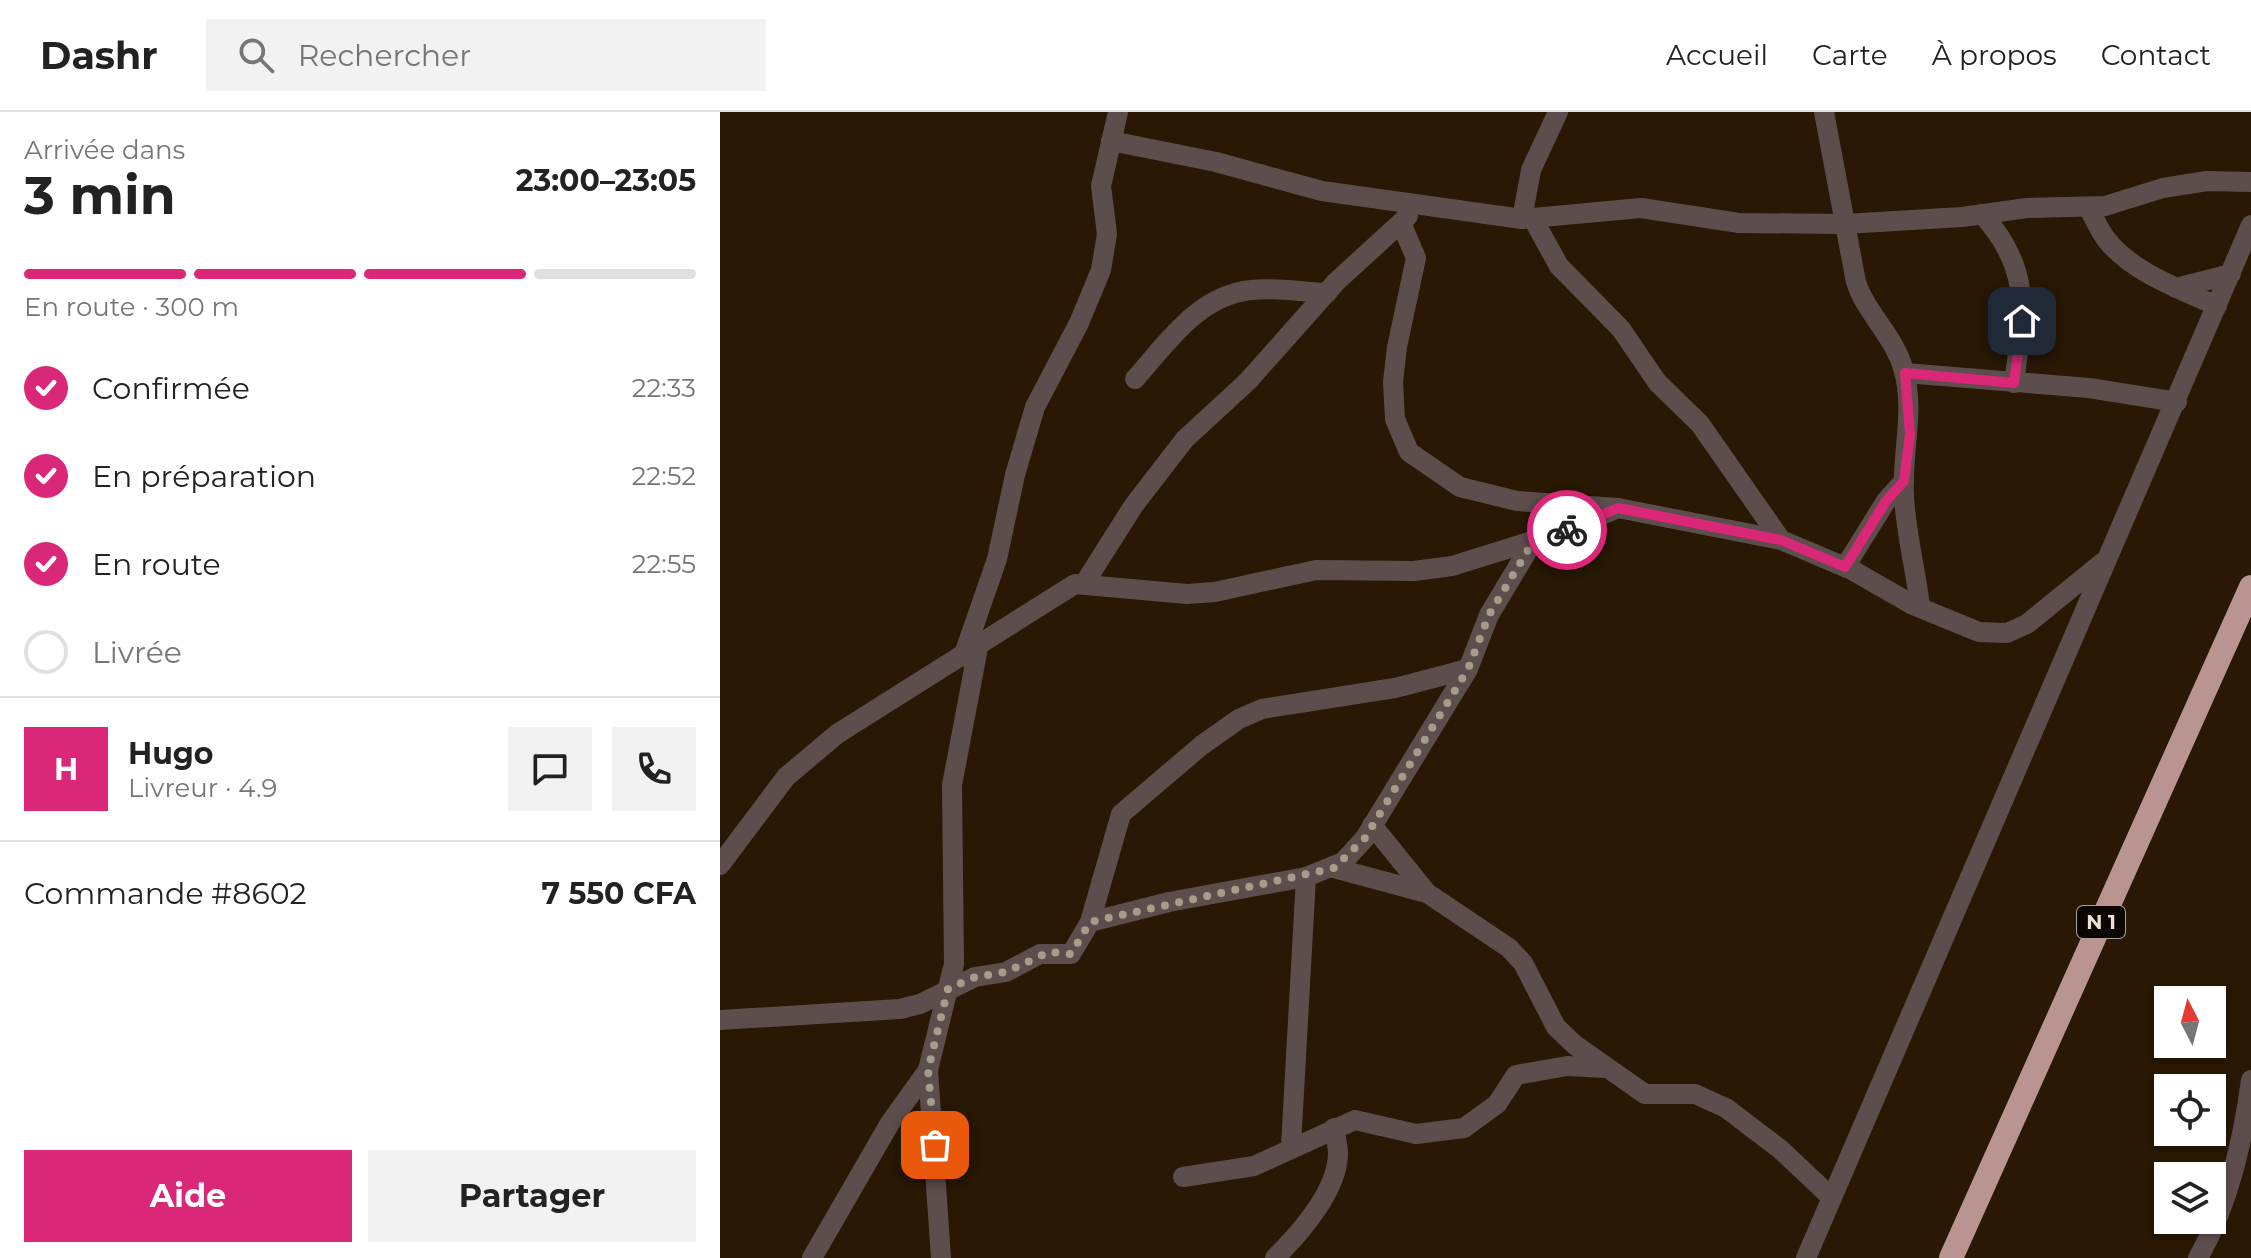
<!DOCTYPE html>
<html lang="fr">
<meta charset="utf-8">
<style>
body{margin:0;font-family:Montserrat,sans-serif;background:#f2f2f2;color:#222;height:100vh;display:flex;flex-direction:column;font-size:30px;white-space:nowrap}
*{box-sizing:border-box;margin:0}
p{font-size:26px;color:#767676}
.icon{flex:none;width:44px;height:44px;fill:none;stroke:currentColor;stroke-width:2;stroke-linecap:round;stroke-linejoin:round}
.map{position:relative;flex:1;overflow:hidden}
.details{display:flex;flex-direction:column;background:#fff;width:720px}
.details>*{flex:none}
.needle{width:52px;rotate:354deg}
.buttons{position:absolute;left:1434px;top:874px;display:grid;gap:16px}
.buttons a{display:grid;place-items:center;width:72px;height:72px;border-radius:0px;background:#fff;box-shadow:0 2px 6px #0004;font-size:40px}
.pin{position:absolute;display:grid;place-items:center;width:68px;height:68px;color:#fff;margin:-34px;border-radius:16px;box-shadow:0 4px 12px #0006}
.courier{position:absolute;display:grid;place-items:center;width:80px;height:80px;margin:-40px;border:6px solid #db2777;border-radius:50%;background:#fff;color:#222;box-shadow:0 2px 10px #0007}
.overview em{font-style:normal;font-weight:700}
.overview div{display:flex;flex-direction:column-reverse}
.overview{display:flex;align-items:center;justify-content:space-between;height:136px;padding:0 24px}
h1{font-size:52px;font-weight:700;line-height:60px}
.bar{display:grid;grid-template-columns:repeat(4,1fr);gap:12px 8px;align-content:center;height:96px;padding:0 24px}
.bar i{height:10px;border-radius:6px;background:#e0e0e0}
.bar .on{background:#db2777}
.bar p{grid-column:span 4}
.line{display:flex;align-items:center;gap:20px;padding:0 24px;border-top:2px solid #e0e0e0}
.line div{flex:1}
.round{display:grid;place-items:center;flex:none;width:84px;height:84px;border-radius:0px;background:#f2f2f2}
ol{padding:0 24px;list-style:none}
li{display:flex;align-items:center;gap:24px;height:88px}
li p{margin-inline-start:auto}
li .icon{padding:8px;border-radius:50%;background:#db2777;color:#fff;stroke-width:4}
li:last-child{color:#767676}
li i{width:44px;height:44px;border:4px solid #e0e0e0;border-radius:50%}
.cta{display:flex;gap:16px;margin-top:auto;padding:16px 24px}
.cta a{flex:1;height:92px;border-radius:0px;background:#db2777;color:#fff;font-size:32px;font-weight:700;line-height:92px;text-align:center}
.cta a+a{background:#f2f2f2;color:#222}
header{display:flex;align-items:center;gap:48px;box-sizing:border-box;height:112px;padding:0 40px;background:#fff;border-bottom:2px solid #e0e0e0}
header strong{font-size:38px}
nav{display:flex;gap:44px;margin-inline-start:auto;font-size:28px}
.search{width:560px;height:72px;background:#f2f2f2;display:flex;align-items:center;gap:20px;box-sizing:border-box;padding:0 28px;border-radius:0px;color:#767676;font-size:30px}
main{display:flex;flex:1;min-height:0}
.map>svg:first-child{display:block}
</style>
<header>
<strong>Dashr</strong>
<div class="search"><svg class="icon" aria-label="search" viewBox="0 0 24 24"><circle cx="10" cy="10" r="6"/><path d="M15 15l6 6"/></svg>Rechercher</div>
<nav><a>Accueil</a><a>Carte</a><a>À propos</a><a>Contact</a></nav>
</header>
<main>
<section class="details">
<div class="overview"><div><h1>3 min</h1><p>Arrivée dans</p></div><em>23:00–23:05</em></div>
<div class="bar"><i class="on"></i><i class="on"></i><i class="on"></i><i></i><p>En route · 300 m</p></div>
<ol>
<li><svg class="icon" aria-label="check" viewBox="0 0 24 24"><path d="M5 12l5 5 9-10"/></svg>Confirmée<p>22:33</p></li>
<li><svg class="icon" aria-label="check" viewBox="0 0 24 24"><path d="M5 12l5 5 9-10"/></svg>En préparation<p>22:52</p></li>
<li><svg class="icon" aria-label="check" viewBox="0 0 24 24"><path d="M5 12l5 5 9-10"/></svg>En route<p>22:55</p></li>
<li><i></i>Livrée</li>
</ol>
<div class="line" style="height:144px"><b class="round" style="background:#db2777;color:#fff">H</b><div><b>Hugo</b><p>Livreur · 4.9</p></div><a class="round"><svg class="icon" aria-label="chat" viewBox="0 0 24 24"><path d="M4 5h16v11H9l-5 4z"/></svg></a><a class="round"><svg class="icon" aria-label="phone" viewBox="0 0 24 24"><path d="M5 4h4l2 5-3 2q2 4 5 5l2-3 5 2v4C11 20 4 13 5 4z"/></svg></a></div>
<div class="line" style="height:104px"><div>Commande #8602</div><b>7 550 CFA</b></div>
<div class="cta"><a>Aide</a><a>Partager</a></div>
</section>
<div class="map">
<svg width="1531" height="1146" viewBox="0 0 1531 1146">
<rect width="100%" height="100%" fill="#281804"/>
<g fill="none" stroke-linecap="round" stroke-linejoin="round">
<!-- minor -->
<g stroke="#5d4e4d" stroke-width="20">
<path d="M1104,0l32,170c10,31 38,54 47,86 13,43 -2,86 1,129 2,37 12,74 16,110"/>
<path d="M391,29l105,21 106,29 200,28 119,-11 98,15 106,1 117,-7 65,-9 78,-2 58,-18 44,-7 44,1"/>
<path d="M1368,95c6,10 11,23 18,32 25,33 76,51 111,67"/>
<path d="M1262,102c51,56 41,100 32,169"/>
<path d="M802,107l9,-49 27,-58"/>
<path d="M813,107l26,47 62,63 36,53 43,42 81,116"/>
<path d="M681,111l15,35 -19,89 -4,35 2,37 14,33 51,35 57,14 101,7 163,32 71,30 61,35 66,27 28,1 20,-9 75,-61"/>
<path d="M1456,176l55,-14"/>
<path d="M1185,261l184,15 88,14"/>
<path d="M415,267c32,-36 64,-84 116,-89 24,-3 52,2 76,3"/>
<path d="M1125,455l41,-66 18,-20"/>
<path d="M364,472l50,-79 51,-66 63,-58 88,-99 72,-66"/>
<path d="M243,545l34,-98 18,-84 20,-68 44,-84 22,-53 6,-36 -6,-48 17,-74"/>
<path d="M652,713l55,68 82,55 14,15 33,64 19,18 70,49h50l31,14 54,41 51,48"/>
<path d="M0,753l66,-88 51,-43 238,-150 112,10 28,-2 101,-22 98,1 38,-5 109,-34 57,-24"/>
<path d="M614,756l93,25"/>
<path d="M370,810l79,-20 137,-25 37,-15 22,-24 103,-169 21,-54 45,-75"/>
<path d="M0,908l180,-11 20,-5 55,-27 31,-5 34,-18h31l19,-32 31,-108 81,-69 37,-26 23,-10 133,-21 73,-19"/>
<path d="M208,958l13,188"/>
<path d="M571,1034l15,-269"/>
<path d="M463,1065l71,-11 101,-46 61,14 48,-6 33,-24 19,-29 51,-9 39,2"/>
<path d="M92,1146l78,-135 38,-53 26,-106 -2,-179 26,-137"/>
<path d="M555,1146c25,-25 63,-68 63,-105 0,-8 -3,-17 -4,-25"/>
<path d="M1086,1146l445,-1033"/>
<path d="M1478,1146c31,-54 45,-117 53,-178"/>
</g>
<!-- highway -->
<path stroke="#b99491" stroke-width="24" d="M1231,1146l300,-671"/>
</g>
<g fill="none" stroke-linecap="round" stroke-linejoin="round">
<!-- done -->
<path stroke="#a79b8b" stroke-width="8" stroke-dasharray="0 14.4" d="M215,1033l-7,-75 20,-81 27,-12 31,-5 43,-20 22,2 19,-32 244,-54 31,-30 103,-169 21,-54 45,-75 33,-10"/>
<!-- route -->
<path stroke="#db2777" stroke-width="10" d="M847,418l51,-22 163,32 64,27 41,-66 18,-20 6,-47 -5,-61 109,10 8,-62"/>
</g>
<g text-anchor="middle" dominant-baseline="central" stroke-width="8" stroke-linejoin="round" paint-order="stroke">
<!-- shield labels -->
<rect fill="#0b0601" stroke="#a89f95" stroke-width="2" x="1357" y="794" width="48" height="32" rx="6"/>
<g font-size="20" font-weight="bold" fill="#ebe1d4">
<text x="1381" y="810">N 1</text>
</g>
</g>
</svg>
<div class="buttons">
<a><svg class="needle" viewBox="-14 -14 28 28"><path d="M0-13l5 13h-10z" fill="#e53935"/><path d="M0 13l5-13h-10z" fill="#767676"/></svg></a>
<a><svg class="icon" aria-label="locate" viewBox="0 0 24 24"><circle cx="12" cy="12" r="6"/><path d="M12 2v4M12 18v4M2 12h4M18 12h4"/></svg></a>
<a><svg class="icon" aria-label="layers" viewBox="0 0 24 24"><path d="M12 4l9 5-9 5-9-5zM3 14l9 5 9-5"/></svg></a>
</div>
<div class="pin" style="left:215px;top:1033px;background:#ea580c"><svg class="icon" aria-label="bag" viewBox="0 0 24 24"><path d="M5 8h14l-1 12H6zM9 8a3 3 0 0 1 6 0"/></svg></div>
<div class="pin" style="left:1302px;top:209px;background:#1f2937"><svg class="icon" aria-label="home" viewBox="0 0 24 24"><path d="M3 11l9-7 9 7M6 9v11h12V9"/></svg></div>
<div class="courier" style="left:847px;top:418px"><svg class="icon" aria-label="bike" viewBox="0 0 24 24"><circle cx="6" cy="16" r="4"/><circle cx="18" cy="16" r="4"/><path d="M6 16l4-8h5l3 8M10 8l3 8H6M13 5h3"/></svg></div>
</div>
</main>
